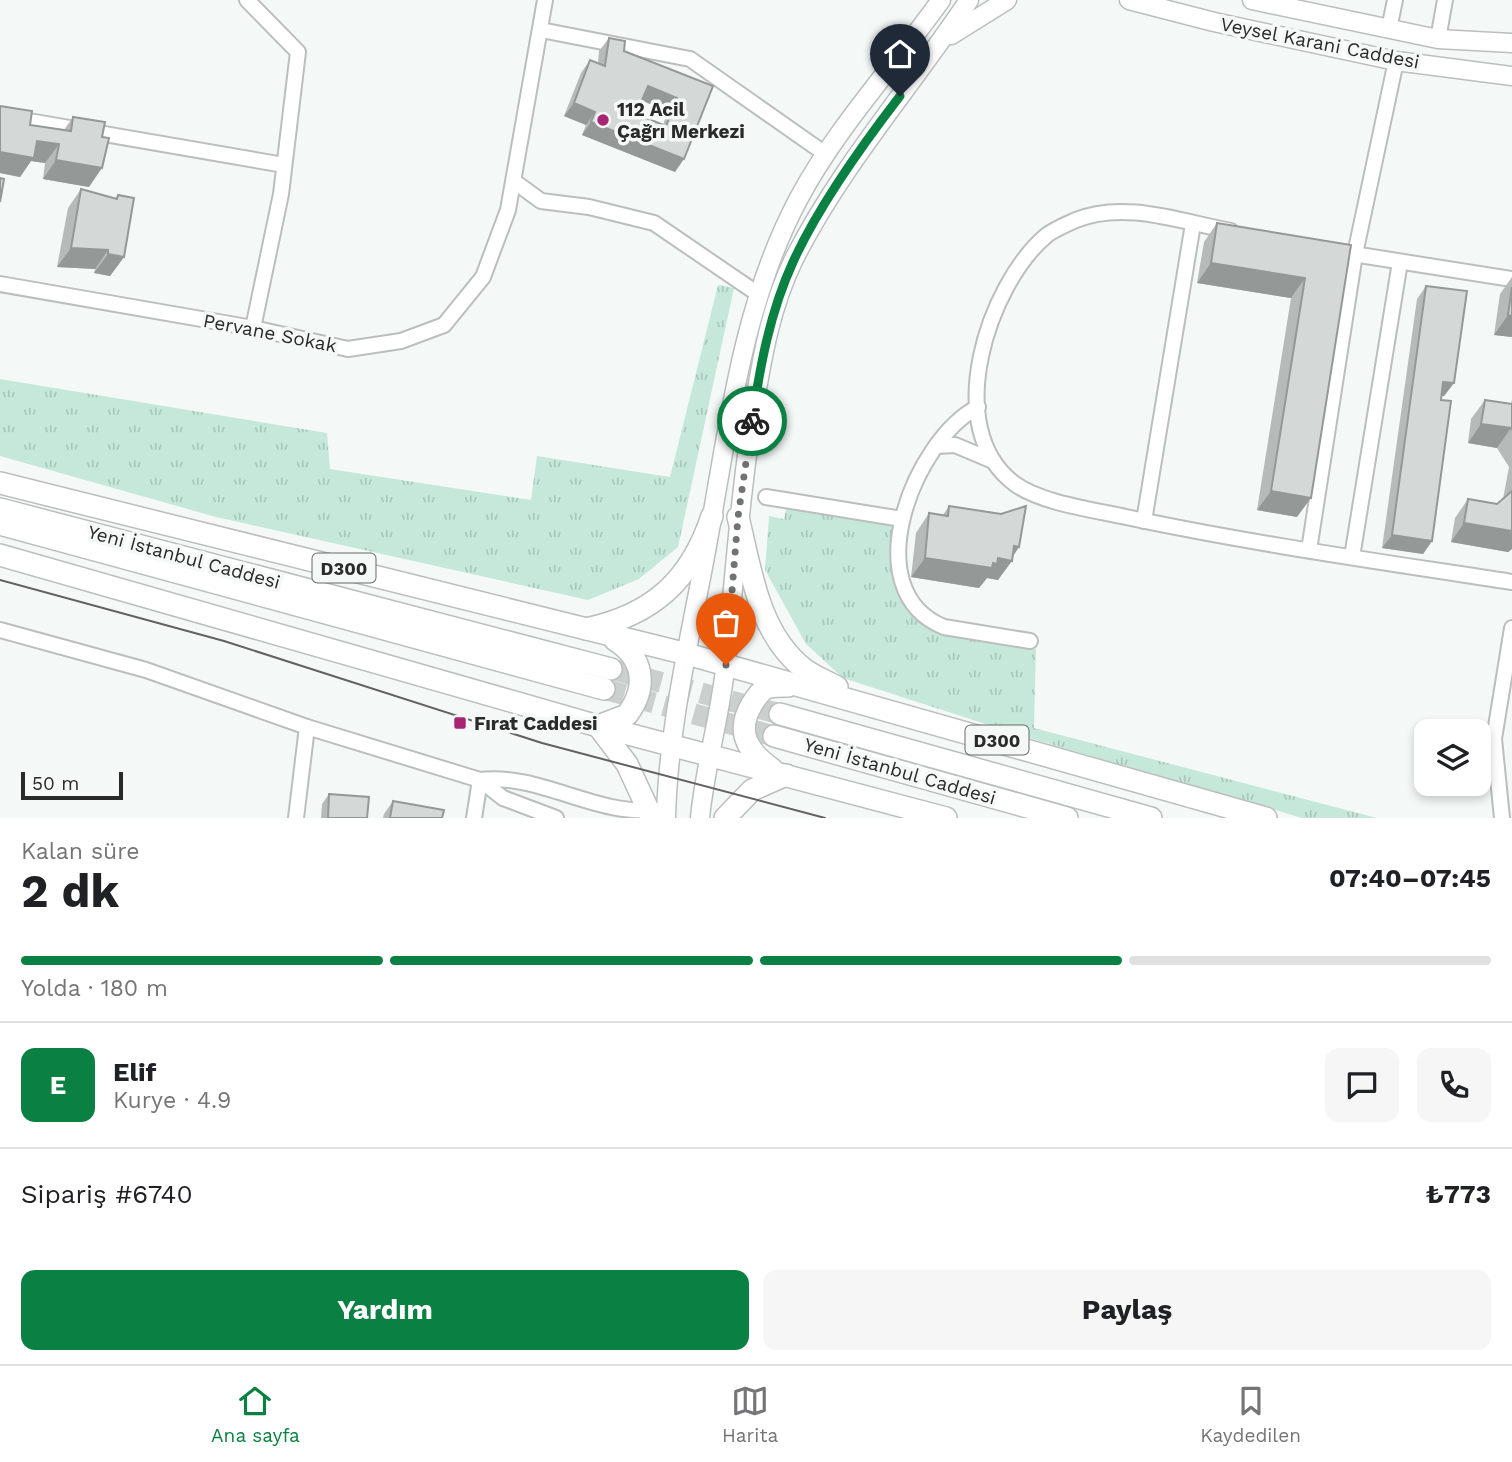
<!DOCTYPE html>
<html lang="tr">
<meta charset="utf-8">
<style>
body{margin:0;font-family:"Work Sans",sans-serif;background:#f6f6f6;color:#202124;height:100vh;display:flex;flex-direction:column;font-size:26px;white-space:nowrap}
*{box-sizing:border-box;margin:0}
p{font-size:23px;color:#757577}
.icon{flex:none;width:38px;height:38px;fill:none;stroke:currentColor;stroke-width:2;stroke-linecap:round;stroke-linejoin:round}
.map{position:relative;height:818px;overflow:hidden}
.side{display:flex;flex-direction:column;background:#fff;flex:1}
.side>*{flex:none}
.tools{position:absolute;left:1414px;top:719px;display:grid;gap:14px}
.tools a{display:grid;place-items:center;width:77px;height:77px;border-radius:14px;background:#fff;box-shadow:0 4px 10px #0003;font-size:35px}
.scale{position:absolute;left:21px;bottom:18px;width:102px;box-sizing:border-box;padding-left:7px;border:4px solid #292b2a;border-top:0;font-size:19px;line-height:24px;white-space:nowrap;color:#292b2a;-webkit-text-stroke:5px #f4f9f7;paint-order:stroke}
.pin{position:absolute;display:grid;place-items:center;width:60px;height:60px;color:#fff;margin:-72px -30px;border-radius:50% 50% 50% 0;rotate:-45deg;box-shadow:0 0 7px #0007}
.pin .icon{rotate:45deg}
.courier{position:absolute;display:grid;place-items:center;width:70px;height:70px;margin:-35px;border:5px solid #0b8043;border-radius:50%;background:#fff;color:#222;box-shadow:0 2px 9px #0007}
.overview em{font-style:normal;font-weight:700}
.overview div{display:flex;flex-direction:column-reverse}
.overview{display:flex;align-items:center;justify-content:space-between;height:119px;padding:0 21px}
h1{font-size:46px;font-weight:700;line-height:52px}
.bar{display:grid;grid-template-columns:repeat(4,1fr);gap:10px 7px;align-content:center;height:84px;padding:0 21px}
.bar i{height:9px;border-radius:5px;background:#e0e0e0}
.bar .current{background:#0b8043}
.bar p{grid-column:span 4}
.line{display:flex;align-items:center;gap:18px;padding:0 21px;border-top:2px solid #e0e0e0}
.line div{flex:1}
.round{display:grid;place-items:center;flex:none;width:74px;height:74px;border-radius:14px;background:#f6f6f6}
.button{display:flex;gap:14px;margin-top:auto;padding:14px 21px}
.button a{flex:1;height:80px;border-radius:14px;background:#0b8043;color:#fff;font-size:28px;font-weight:700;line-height:80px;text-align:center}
.button a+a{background:#f6f6f6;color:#202124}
.menu{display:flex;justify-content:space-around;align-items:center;height:98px;border-top:2px solid #e0e0e0;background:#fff;font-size:19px;color:#757577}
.menu a{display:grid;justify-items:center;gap:4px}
.menu .current{color:#0b8043}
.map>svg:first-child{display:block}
</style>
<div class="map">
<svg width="1512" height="818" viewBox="0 0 1512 818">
<defs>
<pattern id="park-tufts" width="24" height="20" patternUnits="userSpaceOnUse" patternTransform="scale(1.75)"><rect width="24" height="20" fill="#c6e8db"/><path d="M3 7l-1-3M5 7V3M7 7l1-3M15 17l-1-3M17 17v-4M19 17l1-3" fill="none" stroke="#aac7bc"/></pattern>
</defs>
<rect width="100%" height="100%" fill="#f4f9f7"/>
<!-- park -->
<g fill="url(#park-tufts)">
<path d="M718,285l16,3 -56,259 -39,32 -51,21 -372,-83 -216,-61v-77l327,54 3,36 201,31 6,-44 133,21z"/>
<path d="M787,504l114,19 -10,53 28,46 21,8 96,19 -2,79 343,90h-75l-276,-81 -183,-59 -37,-34 -41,-74 4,-54 15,3z"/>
</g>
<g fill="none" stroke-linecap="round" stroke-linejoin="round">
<!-- highway-tunnel -->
<g stroke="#cbd0ce" stroke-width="21" stroke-dasharray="21 10" stroke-linecap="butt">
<path d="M611,669l169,45"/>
<path d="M604,689l170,47"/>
</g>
<defs>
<g id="minor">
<path d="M247,0l51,52 -17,142 -28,134"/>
<path d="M1389,29l6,-29"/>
<path d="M541,30l149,29 134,94"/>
<path d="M1438,39l7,-39"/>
<path d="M0,116l284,49"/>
<path d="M515,182l26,19 48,6 65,16 104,71"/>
<path d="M1231,231c-49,-9 -107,-31 -155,-11 -9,4 -21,9 -29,15 -59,49 -107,194 -32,249 26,19 79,26 111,33 127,27 257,45 386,65"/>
<path d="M1334,251l178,28"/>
<path d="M0,284l253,44 95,21 53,-8 43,-16 39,-48 25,-67 37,-210"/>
<path d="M978,407c-64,33 -124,184 -34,220l86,14"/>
<path d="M936,446l19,-1 38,16"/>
<path d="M766,497l136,22"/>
<path d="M1144,521l49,-297"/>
<path d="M1309,550l46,-296 41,-193"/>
<path d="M1352,557l48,-295"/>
<path d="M0,630l146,40 161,57 173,53c60,-7 115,36 175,30"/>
<path d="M480,780l23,18 53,20"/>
<path d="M296,818l11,-91"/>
<path d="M474,818l6,-38"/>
<path d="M1502,818l-8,-79 18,-111"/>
</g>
<g id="major">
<path d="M1129,0l85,22 182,39 116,15"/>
<path d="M1252,0l186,39 74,4"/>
<path d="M951,35l56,-35"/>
<path d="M666,818c2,-90 24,-179 40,-267 22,-119 35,-245 93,-353 38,-71 95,-132 142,-198"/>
<path d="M700,818c5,-53 21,-104 26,-157 9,-85 14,-169 28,-253 8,-51 17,-102 40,-149 47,-93 117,-172 175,-259"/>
</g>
<g id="highway">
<path d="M0,483l687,171 579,164"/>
<path d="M0,509l611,160"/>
<path d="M738,517c13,53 20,116 66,152 9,7 22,12 33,18"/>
<path d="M0,524l604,165"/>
<path d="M0,555l598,171 348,92"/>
<path d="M586,629c67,-14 105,-49 126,-113"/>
<path d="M780,714l371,104"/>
<path d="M598,726l29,-11c21,-28 17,-57 -12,-75"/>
<path d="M598,726l29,38 25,54"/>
<path d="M774,736l293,82"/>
<path d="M772,769c-24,-17 -37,-37 -20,-65 3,-5 9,-13 14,-16 6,-2 16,-2 22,-2"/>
<path d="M725,818l27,-28 34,-15"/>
</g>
</defs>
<!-- minor casing -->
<use href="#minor" stroke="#babfbd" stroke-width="18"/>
<!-- major casing -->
<use href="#major" stroke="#babfbd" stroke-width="21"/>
<!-- highway casing -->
<use href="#highway" stroke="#babfbd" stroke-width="24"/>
<!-- minor -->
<use href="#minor" stroke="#fff" stroke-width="14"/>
<!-- major -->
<use href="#major" stroke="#fff" stroke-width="18"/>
<!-- highway -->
<use href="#highway" stroke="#fff" stroke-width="21"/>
<!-- tram -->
<path stroke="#5f6261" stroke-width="2" d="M0,580l224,61 318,102 283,75"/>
</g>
<!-- wall -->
<g fill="#b6bbb9" fill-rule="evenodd">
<path d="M609,38l15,13 89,35 -38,86 -93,-37 4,-10 -22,-9 17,-43 9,-13 8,3 1,-12zM642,101l26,10 -5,14 -27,-11z"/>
<path d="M0,106l30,19 34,5 9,-13 16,70 -46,-8 2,-16 -14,-2 -11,16 -20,-4z"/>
<path d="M81,189l34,10 3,-4 6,62 -14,19 -16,-3 1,-4 -38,-2 11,-59z"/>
<path d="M1217,223l134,22 -54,272 -40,-7 34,-212 -94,-15 7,-41z"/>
<path d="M1512,277v60l-18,-2 6,-41z"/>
<path d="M1426,286l28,97 -10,13h-3l-9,145 -9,13 -41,-6 35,-249z"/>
<path d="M1512,399v150l-4,3 -57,-10 4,-24 13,-19 29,5 6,-5 6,-32 -12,-19 -29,-5 3,-24 14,-19 26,4z"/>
<path d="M949,506l70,41 -21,33 -11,-2 -8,10 -68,-11 5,-44 13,-20 14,2z"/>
<path d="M329,794l38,24h-46l1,-14z"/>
<path d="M393,801l49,17h-59l1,-4z"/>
</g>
<!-- shaded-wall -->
<g fill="#949896">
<path d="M648,86l29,12 -9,13 -30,-12z"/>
<path d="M574,103l21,9 -9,13 -22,-9z"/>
<path d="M591,122l93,37 -9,13 -93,-37z"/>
<path d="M37,141l22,3 -14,19 -14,-2 -11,16 -20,-4v-21z"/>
<path d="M56,160l46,8 -13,19 -46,-8z"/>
<path d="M71,248l37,2 -13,19 -38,-2z"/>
<path d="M108,254l16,3 -14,19 -16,-3z"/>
<path d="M1211,263l94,15 -14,20 -94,-15z"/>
<path d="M1508,315l4,1v21l-18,-2z"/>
<path d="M1443,382l11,1 -10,13 -10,-1z"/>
<path d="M1481,424l30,4 -14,20 -29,-5z"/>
<path d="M1271,491l40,7 -14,19 -40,-7z"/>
<path d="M1464,523l48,8v18l-4,3 -57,-10z"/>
<path d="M1392,535l40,6 -9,13 -41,-6z"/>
<path d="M1014,546l5,1 -9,13 2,1 -14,19 -11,-2 -8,10 -68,-11 14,-19h73z"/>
</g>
<!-- building -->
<g fill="#d4d9d7" stroke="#949896" stroke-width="2" fill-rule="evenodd">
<path d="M609,38l16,3 -1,10 89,35 -29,73 -93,-37 4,-10 -21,-9 16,-43 15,6zM648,86l29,12 -11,28 -30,-12z"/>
<path d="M0,106l32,5 -2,14 41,6 2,-14 32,5 -3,15 7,1 -7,30 -46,-8 3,-16 -22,-3 -3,17 -34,-6z"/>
<path d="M0,178l4,1 -4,23z"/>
<path d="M81,189l36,10 1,-4 16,3 -10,59 -16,-3v-4l-37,-2z"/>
<path d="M1217,223l134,22 -40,253 -40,-7 34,-213 -94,-15z"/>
<path d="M1426,286l41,5 -13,92 -11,-1 -2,18 10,1 -19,140 -40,-6z"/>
<path d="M1512,287v29l-4,-1z"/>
<path d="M1485,400l27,4v26l-1,-2 -30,-4z"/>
<path d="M1512,491v40l-48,-8 4,-24 29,5z"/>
<path d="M949,506l52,8 25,-8 -7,41 -5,-1 -2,15 -14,-3 -1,6 -4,-1 -1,5 -67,-10 4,-45 19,3z"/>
<path d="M329,794l40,3 -2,21h-39z"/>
<path d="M393,801l51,9 -2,8h-52z"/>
</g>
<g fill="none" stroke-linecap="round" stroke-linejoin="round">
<!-- done -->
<path stroke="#707372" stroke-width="7" stroke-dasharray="0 12.6" d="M726,665l12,-148 14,-96"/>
<!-- route -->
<path stroke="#0b8043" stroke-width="9" d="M752,421c8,-55 18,-109 41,-159 25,-55 70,-118 107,-166"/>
</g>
<!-- markers -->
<g fill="#a72573" stroke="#f4f9f7" stroke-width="2.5">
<circle cx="603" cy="120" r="7"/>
<rect x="453" y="716" width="14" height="14" rx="3.5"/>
</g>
<g text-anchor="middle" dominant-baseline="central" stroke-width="7" stroke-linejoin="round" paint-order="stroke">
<!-- shield labels -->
<g fill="#f4f9f7" stroke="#666968" stroke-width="2">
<rect x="312.5" y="553.5" width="63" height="29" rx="5"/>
<rect x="965.5" y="725.5" width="63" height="29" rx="5"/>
</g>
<g font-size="18" font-weight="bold" fill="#292b2a">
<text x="344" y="568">D300</text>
<text x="997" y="740">D300</text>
</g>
<!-- street labels -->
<g font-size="19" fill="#292b2a" stroke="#f4f9f7">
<text transform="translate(1320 43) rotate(11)">Veysel Karani Caddesi</text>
<text transform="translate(270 333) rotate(11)">Pervane Sokak</text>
<text transform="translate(184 557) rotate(15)">Yeni İstanbul Caddesi</text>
<text transform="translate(900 771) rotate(16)">Yeni İstanbul Caddesi</text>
</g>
<!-- poi labels -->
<g font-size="19" font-weight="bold" fill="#292b2a" stroke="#f4f9f7" text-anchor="start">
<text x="617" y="109">112 Acil<tspan x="617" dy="22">Çağrı Merkezi</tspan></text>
<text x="474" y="723">Fırat Caddesi</text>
</g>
</g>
</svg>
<div class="tools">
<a><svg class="icon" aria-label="layers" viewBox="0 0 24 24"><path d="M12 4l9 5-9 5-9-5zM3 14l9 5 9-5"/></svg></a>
</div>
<div class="scale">50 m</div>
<div class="pin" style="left:726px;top:665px;background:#ea580c"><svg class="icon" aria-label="bag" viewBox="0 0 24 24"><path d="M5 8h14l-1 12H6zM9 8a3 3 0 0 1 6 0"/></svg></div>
<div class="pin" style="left:900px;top:96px;background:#1f2937"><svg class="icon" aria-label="home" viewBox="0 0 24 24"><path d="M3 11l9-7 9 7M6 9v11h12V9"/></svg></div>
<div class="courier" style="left:752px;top:421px"><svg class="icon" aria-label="bike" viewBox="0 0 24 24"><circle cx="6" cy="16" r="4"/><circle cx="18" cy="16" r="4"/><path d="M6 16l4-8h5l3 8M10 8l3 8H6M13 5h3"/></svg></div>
</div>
<section class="side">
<div class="overview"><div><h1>2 dk</h1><p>Kalan süre</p></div><em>07:40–07:45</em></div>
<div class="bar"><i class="current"></i><i class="current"></i><i class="current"></i><i></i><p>Yolda · 180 m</p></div>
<div class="line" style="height:126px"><b class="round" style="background:#0b8043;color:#fff">E</b><div><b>Elif</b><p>Kurye · 4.9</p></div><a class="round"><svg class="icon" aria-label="chat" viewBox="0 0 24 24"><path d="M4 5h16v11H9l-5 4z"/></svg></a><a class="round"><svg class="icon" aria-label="phone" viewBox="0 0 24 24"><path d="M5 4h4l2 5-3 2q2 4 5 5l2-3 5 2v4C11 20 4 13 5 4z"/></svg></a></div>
<div class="line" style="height:91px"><div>Sipariş #6740</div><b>₺773</b></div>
<div class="button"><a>Yardım</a><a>Paylaş</a></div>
</section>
<nav class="menu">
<a class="current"><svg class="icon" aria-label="home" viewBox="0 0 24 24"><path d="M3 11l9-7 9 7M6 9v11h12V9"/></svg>Ana sayfa</a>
<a><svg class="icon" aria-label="map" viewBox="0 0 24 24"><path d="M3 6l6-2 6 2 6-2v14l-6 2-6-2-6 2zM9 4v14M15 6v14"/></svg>Harita</a>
<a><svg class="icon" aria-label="saved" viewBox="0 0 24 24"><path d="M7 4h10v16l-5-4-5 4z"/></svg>Kaydedilen</a>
</nav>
